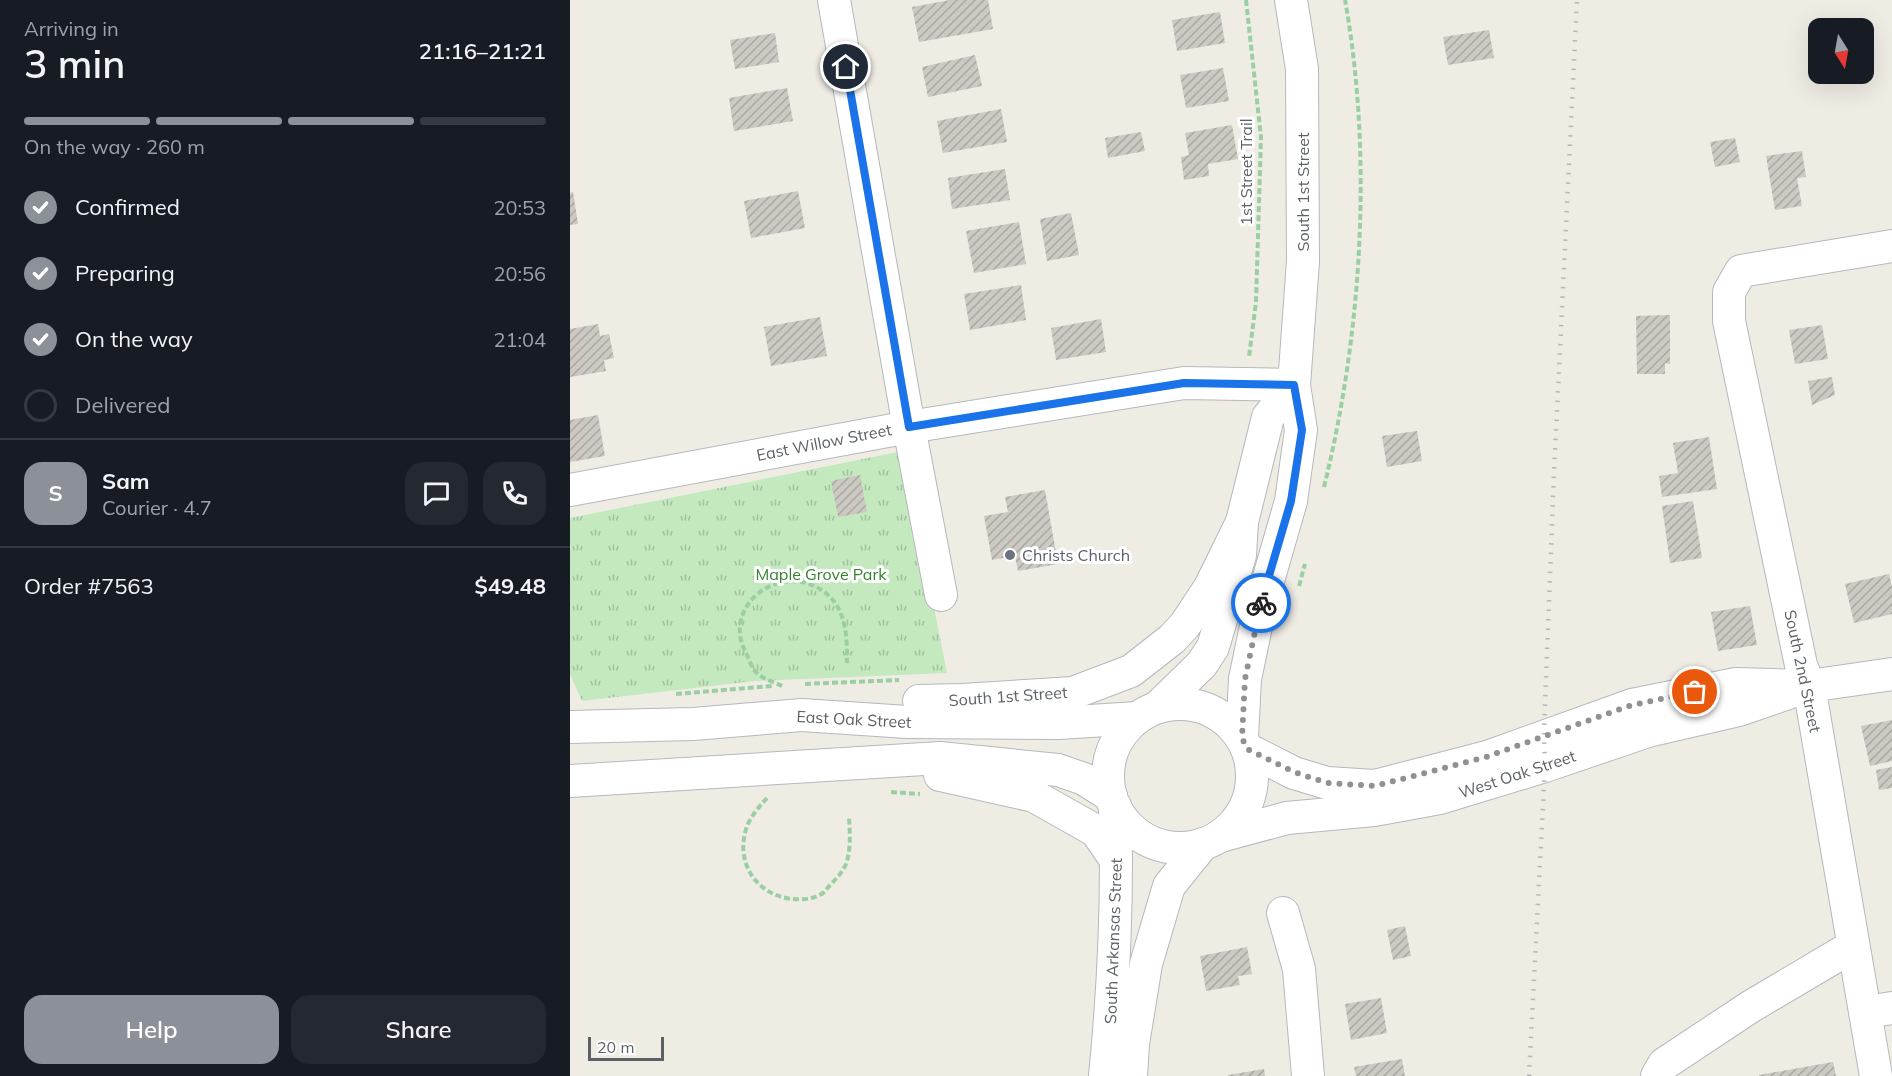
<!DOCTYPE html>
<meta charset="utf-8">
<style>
body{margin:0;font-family:Mulish,sans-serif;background:#242831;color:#f1f3f6;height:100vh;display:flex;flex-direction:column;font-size:22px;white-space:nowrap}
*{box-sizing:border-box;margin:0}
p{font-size:20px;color:#9ea1a6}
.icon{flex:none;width:33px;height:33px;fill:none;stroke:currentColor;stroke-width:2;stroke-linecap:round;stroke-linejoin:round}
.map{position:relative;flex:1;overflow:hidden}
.drawer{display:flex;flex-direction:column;background:#171b24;width:570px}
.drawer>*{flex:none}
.needle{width:39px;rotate:169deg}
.buttons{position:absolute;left:1238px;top:18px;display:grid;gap:12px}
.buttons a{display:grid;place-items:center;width:66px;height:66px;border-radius:12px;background:#171b24;box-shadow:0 6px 24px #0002;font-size:30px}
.scale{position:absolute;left:18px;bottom:15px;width:76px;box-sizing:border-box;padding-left:6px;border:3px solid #5c6166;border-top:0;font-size:16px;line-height:21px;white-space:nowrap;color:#5c6166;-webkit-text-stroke:4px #fff;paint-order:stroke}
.pin{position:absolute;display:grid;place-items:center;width:51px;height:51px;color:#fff;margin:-26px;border:3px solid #fff;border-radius:50%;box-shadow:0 2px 6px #0007}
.courier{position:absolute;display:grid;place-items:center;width:60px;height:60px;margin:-30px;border:4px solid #1a73e8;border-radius:50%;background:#fff;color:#222;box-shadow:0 2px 8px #0007}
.summary em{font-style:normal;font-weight:600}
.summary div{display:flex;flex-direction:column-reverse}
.summary{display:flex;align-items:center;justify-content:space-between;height:102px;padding:0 24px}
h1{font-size:39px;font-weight:600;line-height:45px}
.bar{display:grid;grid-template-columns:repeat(4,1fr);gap:9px 6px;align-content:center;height:72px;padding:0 24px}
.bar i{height:8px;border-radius:4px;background:#363941}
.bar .active{background:#8c9099}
.bar p{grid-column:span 4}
.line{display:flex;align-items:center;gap:15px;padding:0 24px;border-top:2px solid #363941}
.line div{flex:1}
.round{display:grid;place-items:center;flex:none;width:63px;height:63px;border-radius:18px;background:#242831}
ol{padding:0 24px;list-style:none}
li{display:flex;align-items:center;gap:18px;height:66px}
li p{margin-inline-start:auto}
li .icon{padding:6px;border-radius:50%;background:#8c9099;color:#fff;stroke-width:4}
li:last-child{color:#9ea1a6}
li i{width:33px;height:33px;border:3px solid #363941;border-radius:50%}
.action{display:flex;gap:12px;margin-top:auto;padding:12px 24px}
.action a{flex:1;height:69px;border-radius:18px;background:#8c9099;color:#fff;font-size:24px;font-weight:600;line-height:69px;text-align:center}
.action a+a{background:#242831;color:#f1f3f6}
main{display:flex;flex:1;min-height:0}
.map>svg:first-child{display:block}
</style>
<main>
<section class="drawer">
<div class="summary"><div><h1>3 min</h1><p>Arriving in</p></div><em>21:16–21:21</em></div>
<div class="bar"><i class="active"></i><i class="active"></i><i class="active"></i><i></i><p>On the way · 260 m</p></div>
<ol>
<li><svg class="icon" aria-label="check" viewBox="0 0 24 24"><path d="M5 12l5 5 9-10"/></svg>Confirmed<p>20:53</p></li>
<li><svg class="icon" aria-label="check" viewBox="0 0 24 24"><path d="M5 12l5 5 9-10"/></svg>Preparing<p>20:56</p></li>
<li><svg class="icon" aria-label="check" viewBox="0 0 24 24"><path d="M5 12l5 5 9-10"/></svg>On the way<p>21:04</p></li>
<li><i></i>Delivered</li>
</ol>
<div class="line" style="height:108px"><b class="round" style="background:#8c9099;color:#fff">S</b><div><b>Sam</b><p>Courier · 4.7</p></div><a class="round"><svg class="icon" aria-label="chat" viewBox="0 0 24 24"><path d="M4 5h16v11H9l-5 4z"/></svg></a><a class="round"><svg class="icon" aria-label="phone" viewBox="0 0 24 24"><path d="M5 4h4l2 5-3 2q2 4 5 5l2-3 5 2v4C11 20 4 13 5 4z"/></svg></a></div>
<div class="line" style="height:78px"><div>Order #7563</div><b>$49.48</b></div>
<div class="action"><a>Help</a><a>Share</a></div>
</section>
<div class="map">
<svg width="1322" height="1076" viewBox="0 0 1322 1076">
<defs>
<pattern id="park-tufts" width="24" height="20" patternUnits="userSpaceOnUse" patternTransform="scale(1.5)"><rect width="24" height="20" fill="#c4e9bf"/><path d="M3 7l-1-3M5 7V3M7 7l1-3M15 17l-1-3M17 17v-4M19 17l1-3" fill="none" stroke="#a2c09f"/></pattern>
<pattern id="building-hatch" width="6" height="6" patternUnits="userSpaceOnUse" patternTransform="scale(1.5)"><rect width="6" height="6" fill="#ccc9c3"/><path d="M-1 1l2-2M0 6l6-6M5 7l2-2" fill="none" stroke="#a9a7a2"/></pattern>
</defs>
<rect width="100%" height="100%" fill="#efece4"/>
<!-- park -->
<path fill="url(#park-tufts)" d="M333,451l44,222 -192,8 -173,20 -12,-27v-156z"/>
<!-- building -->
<g fill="url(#building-hatch)">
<path d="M380,0h38l5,29 -74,13 -7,-35z"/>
<path d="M650,12l5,31 -48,8 -5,-31z"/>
<path d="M919,30l5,28 -46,7 -5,-28z"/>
<path d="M205,33l4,29 -44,7 -5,-29z"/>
<path d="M405,55l7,31 -54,11 -6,-30z"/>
<path d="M653,68l6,33 -43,7 -6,-33z"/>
<path d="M217,88l6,33 -59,10 -5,-33z"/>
<path d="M431,109l6,33 -64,11 -6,-32z"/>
<path d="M662,125l6,34 -30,5 1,12 -25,4 -3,-23 8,-2 -4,-22z"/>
<path d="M571,132l4,19 -37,7 -3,-20z"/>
<path d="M1165,138l5,24 -25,5 -5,-25z"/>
<path d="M1232,151l4,26 -9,1 5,28 -27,4 -9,-54z"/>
<path d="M435,169l5,31 -58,9 -4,-31z"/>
<path d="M228,191l7,37 -54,10 -7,-37z"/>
<path d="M3,192l5,32 -8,1v-32z"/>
<path d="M501,213l8,42 -32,6 -7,-42z"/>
<path d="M449,222l7,42 -52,9 -8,-42z"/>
<path d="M451,285l5,35 -56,10 -6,-36z"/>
<path d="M1100,315v49l-5,-1v11h-28l-1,-58z"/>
<path d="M250,317l7,39 -56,10 -7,-39z"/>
<path d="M531,319l5,33 -50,8 -5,-32z"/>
<path d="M28,324l2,12 9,-2 5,24 -10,2 2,11 -36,6v-48z"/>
<path d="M1252,325l6,34 -33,5 -6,-34z"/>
<path d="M1262,377l3,18 -23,10 -4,-24z"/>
<path d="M28,415l7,41 -35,6v-42z"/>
<path d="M847,431l5,30 -35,6 -5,-31z"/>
<path d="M1139,437l8,52 -55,8 -3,-21 19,-3 -5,-30z"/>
<path d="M290,475l7,37 -29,5 -7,-36z"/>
<path d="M475,490l13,74 -40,7 -3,-15 -23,4 -8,-44 24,-4 -3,-15z"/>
<path d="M1123,501l9,57 -32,5 -8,-57z"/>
<path d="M1319,574l3,13v27l-38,9 -9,-39z"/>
<path d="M1180,606l7,39 -39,6 -7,-39z"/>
<path d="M1322,720v41l-22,5 -9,-40z"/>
<path d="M1322,767v21l-13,2 -3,-20z"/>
<path d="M835,926l6,30 -18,4 -6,-30z"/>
<path d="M677,947l5,27 -14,2 2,9 -34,6 -6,-35z"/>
<path d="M811,998l6,35 -36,7 -6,-36z"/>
<path d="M832,1059l3,17h-49l-2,-9z"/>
<path d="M1263,1062l3,14h-77v-1z"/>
<path d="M694,1069l1,7h-37v-1z"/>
</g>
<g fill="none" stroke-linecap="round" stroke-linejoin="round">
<defs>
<g id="minor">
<path d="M264,0l75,427 32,168"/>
<path d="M0,490l339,-63 275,-44 110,2"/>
<path d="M349,701l43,-1 111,-7 58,-22 41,-32 13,-14 25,-38 32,-65"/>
<circle cx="610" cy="776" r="72"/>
<path d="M588,707l44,-43 11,-17 27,-92 2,-33 26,-105 26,-32"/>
<path d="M0,727l123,-3 109,-9 105,7 152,1 78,-5"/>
<path d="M672,738l3,-59 14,-67 32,-111 10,-71 -7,-45 9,-124 -1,-192 -11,-69"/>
<path d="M677,749l47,24 33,10 48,3 112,-29 145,-52 104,-21 73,2 83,-12"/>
<path d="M370,775l94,21 62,35 20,29"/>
<path d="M0,781l370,-23 118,12 26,9 27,17"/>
<path d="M650,836l67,-18 87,-8 66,-12 105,-32 103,-35 91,-21 52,-18"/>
<path d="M713,913l16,56 9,107"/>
<path d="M1295,1012l27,-4"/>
<path d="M535,1076c9,-91 13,-179 10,-270"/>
<path d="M561,1076l2,-32 13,-80 23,-78 34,-42"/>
<path d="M1087,1076l7,-12 86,-57 103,-61"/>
<path d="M1306,1076l-67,-390 -8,-21 -72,-344v-29l12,-21 151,-25"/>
</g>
</defs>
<!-- minor casing -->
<use href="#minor" stroke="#b5b8bc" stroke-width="34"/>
<!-- path -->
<g stroke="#9acfa2" stroke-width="4" stroke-dasharray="6 3" stroke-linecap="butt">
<path d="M676,0l15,137 -5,165 -7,55"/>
<path d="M754,487c38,-154 49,-331 21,-487"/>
<path d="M729,586l6,-22"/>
<path d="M235,684l94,-4"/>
<path d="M212,686c-8,-4 -19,-7 -25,-13 -5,-4 -8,-14 -11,-20 -25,-46 31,-90 74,-64 11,7 18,15 22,28 5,14 5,31 5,46"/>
<path d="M106,694l97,-8"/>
<path d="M321,792l29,2"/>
<path d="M197,798c-9,10 -19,21 -22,35 -8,33 13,62 47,66 10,1 22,0 31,-6 3,-3 6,-7 9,-10 6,-6 11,-12 14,-19 5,-14 4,-32 3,-46"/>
</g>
<!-- minor -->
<use href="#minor" stroke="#fff" stroke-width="32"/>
<!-- rail -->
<path stroke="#b5b6b7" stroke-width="4.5" stroke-dasharray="1.5 8" stroke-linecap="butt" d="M959,1076l16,-310 -1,-36 10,-257 23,-473"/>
</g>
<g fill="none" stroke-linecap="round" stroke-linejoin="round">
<!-- done -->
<path stroke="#8f9292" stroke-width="6" stroke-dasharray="0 10.8" d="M691,603l-16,76 -3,59 5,11 47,23 33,11 48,3 111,-29 146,-52 63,-13"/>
<!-- route -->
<path stroke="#1a73e8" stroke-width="8" d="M276,67l63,360 275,-44 110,2 8,45 -11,71 -30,102"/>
</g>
<!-- markers -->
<circle fill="#6b7280" stroke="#fff" stroke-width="2" cx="440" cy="555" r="6"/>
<g text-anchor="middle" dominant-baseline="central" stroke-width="6" stroke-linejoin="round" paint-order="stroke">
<!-- street labels -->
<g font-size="16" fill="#5c6166" stroke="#fff">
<text transform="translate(676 172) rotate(-90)">1st Street Trail</text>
<text transform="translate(733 192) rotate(-90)">South 1st Street</text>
<text transform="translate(254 442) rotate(-11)">East Willow Street</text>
<text transform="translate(1233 671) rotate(78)">South 2nd Street</text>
<text transform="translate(438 696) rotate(-4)">South 1st Street</text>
<text transform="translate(284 719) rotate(3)">East Oak Street</text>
<text transform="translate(947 774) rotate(-18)">West Oak Street</text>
<text transform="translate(543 941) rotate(-88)">South Arkansas Street</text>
</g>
<!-- worship labels -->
<g font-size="16" fill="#5b616d" stroke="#fff" text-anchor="start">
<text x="452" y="555">Christs Church</text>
</g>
<!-- park labels -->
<g font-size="16" fill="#34822e" stroke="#fff">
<text x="251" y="574">Maple Grove Park</text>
</g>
</g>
</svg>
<div class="buttons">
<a><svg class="needle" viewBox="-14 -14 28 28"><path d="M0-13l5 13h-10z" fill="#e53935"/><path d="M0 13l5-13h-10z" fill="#9ea1a6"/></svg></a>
</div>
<div class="scale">20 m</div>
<div class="pin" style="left:1125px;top:692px;background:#ea580c"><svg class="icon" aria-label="bag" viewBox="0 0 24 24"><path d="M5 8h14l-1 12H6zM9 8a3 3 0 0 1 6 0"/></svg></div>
<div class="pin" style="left:276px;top:67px;background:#1f2937"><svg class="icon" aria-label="home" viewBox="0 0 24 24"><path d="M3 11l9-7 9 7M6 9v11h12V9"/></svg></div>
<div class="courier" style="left:691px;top:603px"><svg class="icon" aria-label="bike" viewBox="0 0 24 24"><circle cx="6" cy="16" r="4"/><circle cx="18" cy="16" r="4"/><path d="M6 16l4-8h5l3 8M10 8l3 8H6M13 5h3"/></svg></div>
</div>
</main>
